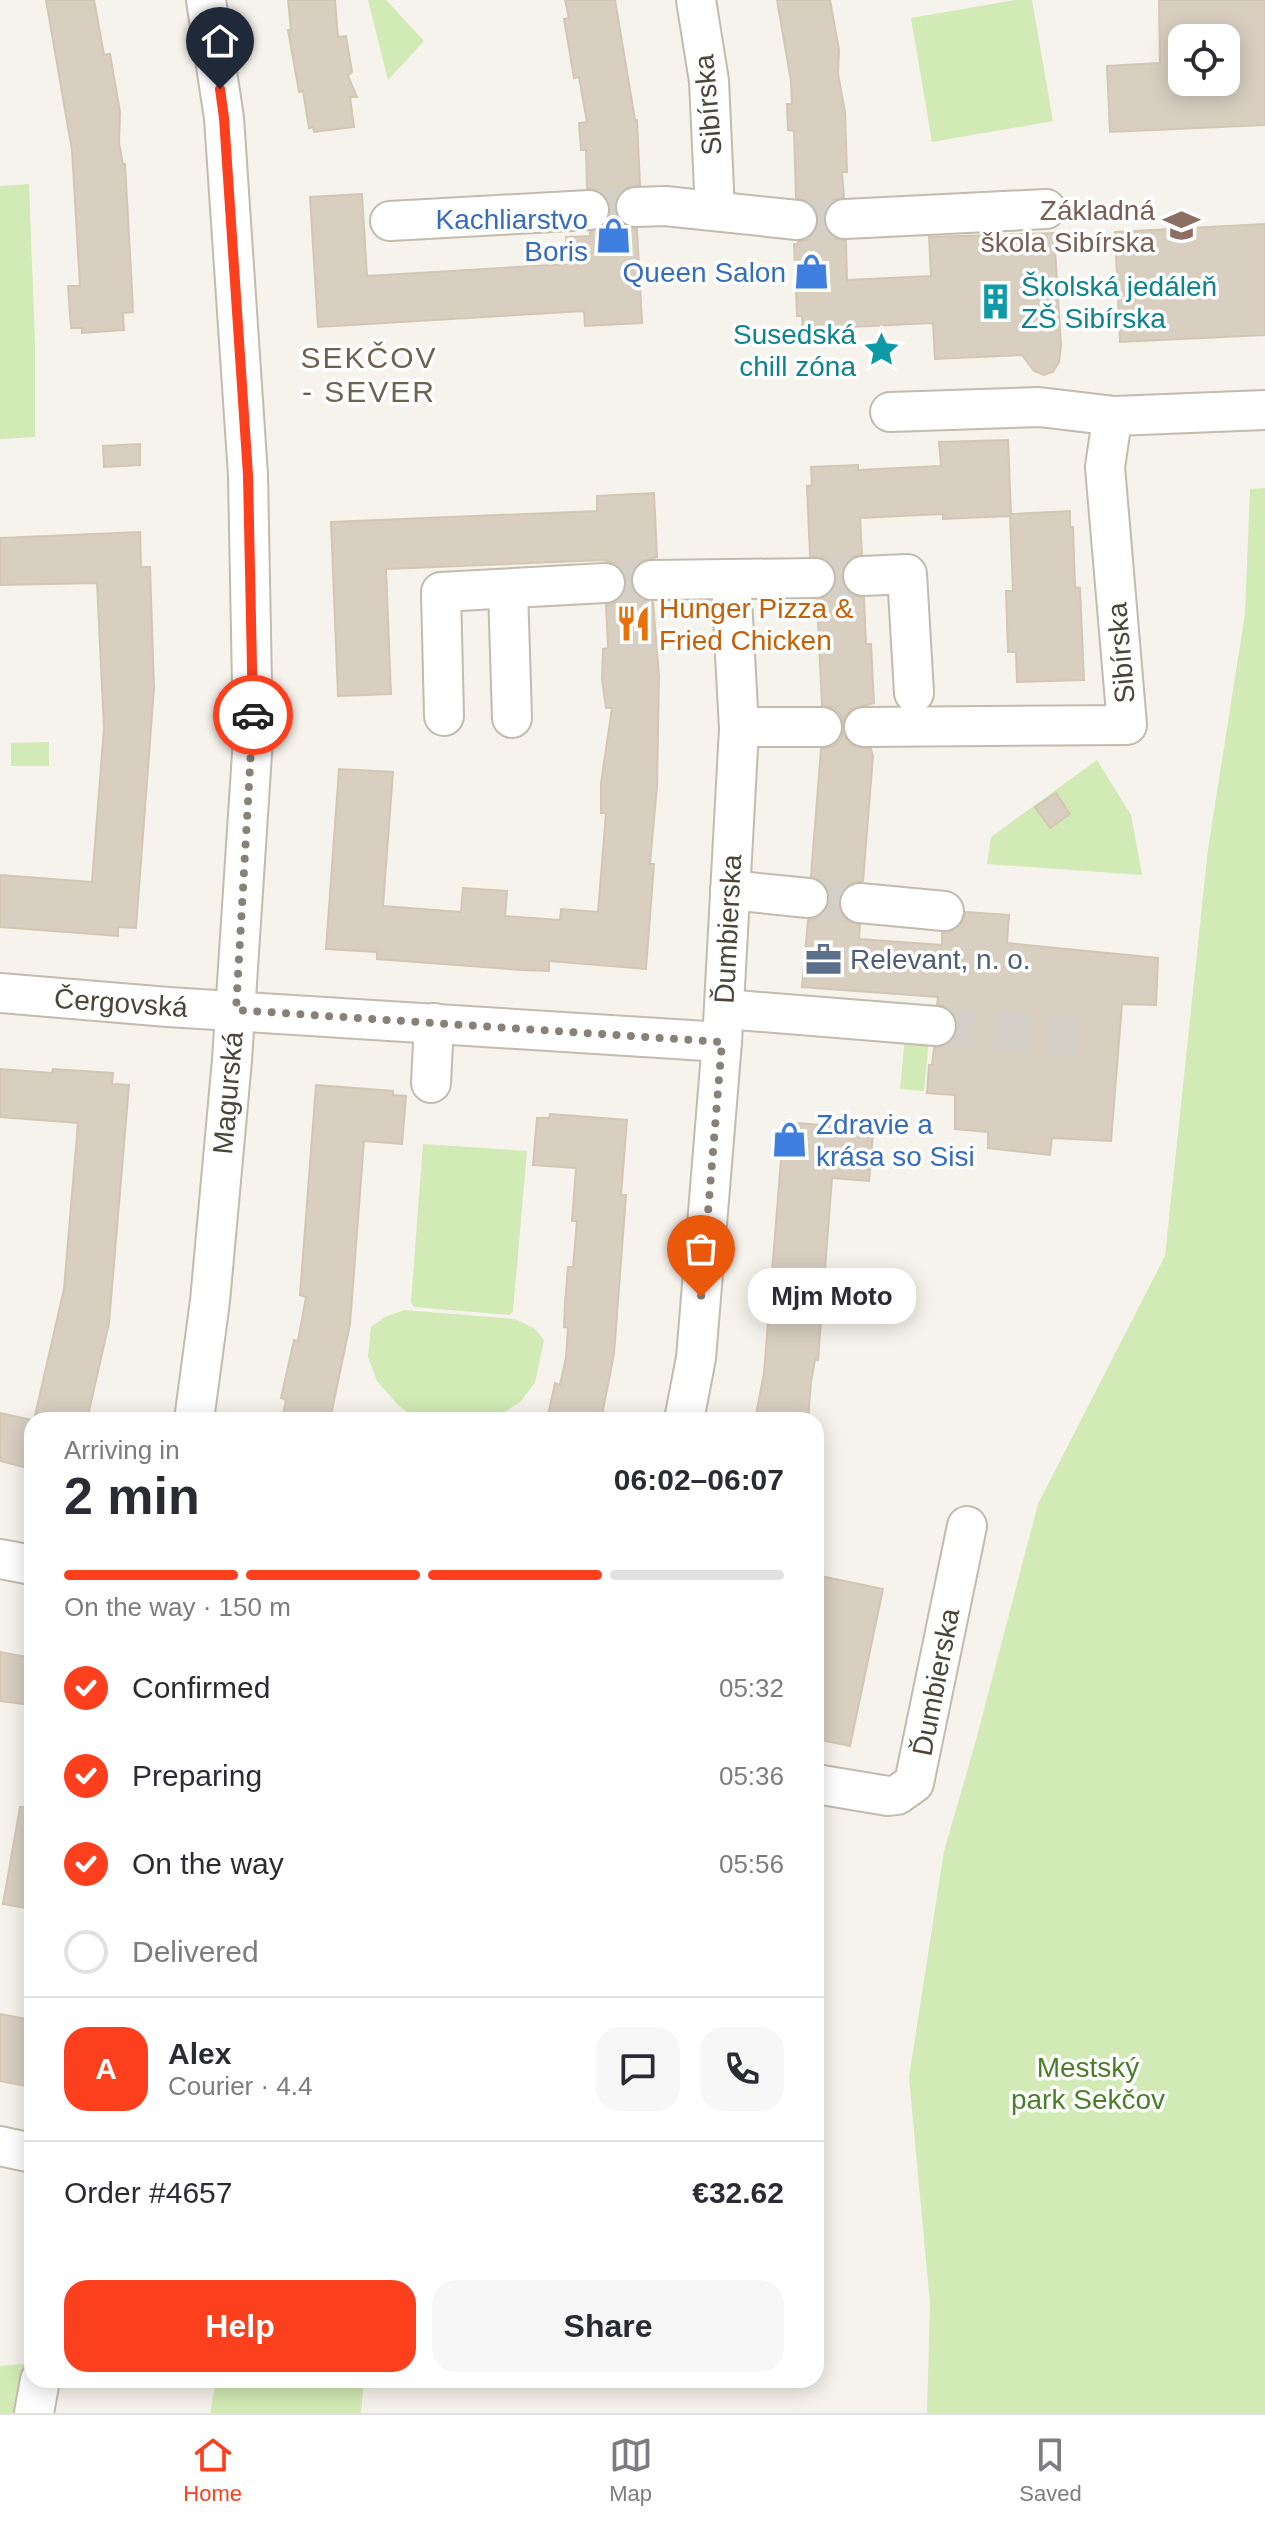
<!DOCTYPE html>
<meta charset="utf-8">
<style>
body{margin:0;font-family:Arial,sans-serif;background:#f7f7f7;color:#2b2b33;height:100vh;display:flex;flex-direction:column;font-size:30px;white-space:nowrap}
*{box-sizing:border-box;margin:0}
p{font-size:26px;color:#7c7c81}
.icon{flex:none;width:44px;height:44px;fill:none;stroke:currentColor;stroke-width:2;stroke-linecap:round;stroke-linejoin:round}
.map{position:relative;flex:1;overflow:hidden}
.side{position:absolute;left:24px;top:1412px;width:800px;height:976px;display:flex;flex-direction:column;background:#fff;border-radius:24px;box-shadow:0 4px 20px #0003}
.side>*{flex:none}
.buttons{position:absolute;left:1168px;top:24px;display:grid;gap:16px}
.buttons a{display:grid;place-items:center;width:72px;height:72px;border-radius:16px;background:#fff;box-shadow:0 4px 20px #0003;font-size:40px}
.pin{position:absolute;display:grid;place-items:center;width:68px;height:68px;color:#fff;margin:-82px -34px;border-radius:50% 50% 50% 0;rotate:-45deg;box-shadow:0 0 8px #0007}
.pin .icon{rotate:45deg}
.courier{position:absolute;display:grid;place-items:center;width:80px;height:80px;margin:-40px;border:6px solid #fc3f1d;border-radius:50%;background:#fff;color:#222;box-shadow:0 2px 10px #0007}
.bubble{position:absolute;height:56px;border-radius:24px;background:#fff;box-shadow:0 4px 20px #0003;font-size:26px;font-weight:700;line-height:56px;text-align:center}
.summary em{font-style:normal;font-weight:700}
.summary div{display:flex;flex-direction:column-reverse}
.summary{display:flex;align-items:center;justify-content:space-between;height:136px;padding:0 40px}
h1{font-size:52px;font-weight:700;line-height:60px}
.bar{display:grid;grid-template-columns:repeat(4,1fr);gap:12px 8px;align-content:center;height:96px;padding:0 40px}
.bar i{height:10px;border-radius:6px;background:#e1e1e2}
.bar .on{background:#fc3f1d}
.bar p{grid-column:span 4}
.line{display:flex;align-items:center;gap:20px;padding:0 40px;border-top:2px solid #e1e1e2}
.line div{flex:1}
.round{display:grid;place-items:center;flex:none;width:84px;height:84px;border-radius:24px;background:#f7f7f7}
ol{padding:0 40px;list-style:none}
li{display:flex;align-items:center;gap:24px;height:88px}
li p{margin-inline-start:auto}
li .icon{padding:8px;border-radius:50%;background:#fc3f1d;color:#fff;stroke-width:4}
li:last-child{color:#7c7c81}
li i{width:44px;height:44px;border:4px solid #e1e1e2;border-radius:50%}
.primary-button{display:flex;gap:16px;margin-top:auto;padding:16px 40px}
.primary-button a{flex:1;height:92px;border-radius:24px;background:#fc3f1d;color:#fff;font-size:32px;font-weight:700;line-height:92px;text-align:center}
.primary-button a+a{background:#f7f7f7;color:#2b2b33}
.menu{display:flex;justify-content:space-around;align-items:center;height:112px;border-top:2px solid #e1e1e2;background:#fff;font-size:22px;color:#7c7c81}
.menu a{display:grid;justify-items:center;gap:4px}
.menu .on{color:#fc3f1d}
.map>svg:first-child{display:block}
</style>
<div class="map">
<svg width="1265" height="2413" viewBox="0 0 1265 2413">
<rect width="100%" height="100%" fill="#f6f3ec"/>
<!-- green -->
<g fill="#d2eab5">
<path d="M368,0h18l38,41 -36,39z"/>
<path d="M1015,0h17l21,121 -121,21 -21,-124z"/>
<path d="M29,184l6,159v94l-35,2v-253z"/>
<path d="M1265,488v1925h-338l3,-109 -21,-227 35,-226 31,-107 63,-240 127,-248 43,-407 37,-235 5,-125z"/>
<path d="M49,742v24h-38v-23z"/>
<path d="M1097,760l34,55 11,60 -155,-11 4,-27z"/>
<path d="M905,1037l24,2 -5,52 -24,-2z"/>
<path d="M423,1144l104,7 -14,160 -3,4 -96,-8 -3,-5z"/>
<path d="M404,1310l111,9 20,10 9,11 -9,43 -15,19 -28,18h-73l-20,-14 -22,-25 -9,-24 3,-30 14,-10z"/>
<path d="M32,2363l-1,50h-31v-47z"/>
<path d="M216,2380h148l-3,33h-151z"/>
</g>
<!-- building -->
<g fill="#d8cfc1" stroke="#d3c7b4" stroke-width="2" fill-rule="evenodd">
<path d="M46,0h48l10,55 6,-1 10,58 -1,31 4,21h2l7,126 1,22 -10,1 1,17 -42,3v-5h-11l-3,-42h12l-8,-136z"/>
<path d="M288,0h47l3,37 8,-1 6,36 -4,4 9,21h-7l4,30 -40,5 -1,-5 -4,1 -6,-37 -4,1 -11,-62h3z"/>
<path d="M565,0h50l20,120h2l3,65 -16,4 -8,8 -2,12 4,10 7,7 12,3 5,94 -57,3 -1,-15 -266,16 -8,-130 52,-3 5,82 201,-12 -2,-27 24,-1v-4l10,-3 8,-8 3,-11 -3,-11 -8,-8 -13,-3 -1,-38h-5l-2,-27 8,-1 -8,-45 -5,1 -10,-59 5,-1z"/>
<path d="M777,0h53l9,50 -1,24 7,38 2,60h-5l2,25 -10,3 -8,8 -3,13 3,9 8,8 12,3 1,39 84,-4 -2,-39 125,-4 7,113 -2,16 -6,10 -9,3 -10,-4 -12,-16 -87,4 -2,-36 -83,4v4l-47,3 -1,-18h-5l-3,-72h4v-3l9,-1 7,-6 5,-12 -2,-12 -6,-7 -15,-5 -2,-67 -6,-1 -1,-26h5l-1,-23z"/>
<path d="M1159,0h106v125l-155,7 -3,-66 53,-3zM1182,38h44v44h-44z"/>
<path d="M1265,224v111l-145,7 -5,-110z"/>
<path d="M1008,440l3,74 59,-3v16h3l2,60 5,1 4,92 -67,2 -1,-30h-8l-2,-61h7l-3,-75 -67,3v-5l-83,4 2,36 -10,3 -8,8 -3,13 4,10 7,7 12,3 2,46h5l3,59 -22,6 -7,7 -2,7 -2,-8 -7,-7 -12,-3 -5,-105 10,-4 7,-7 3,-12 -4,-11 -7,-7 -16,-3 -3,-70 5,-1 -1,-18 47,-2v5l83,-4 -2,-24z"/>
<path d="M140,444v21l-36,2 -1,-21z"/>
<path d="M654,493l3,64 -17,5 -7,7 -3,11 3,11 8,8 12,3 6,74 -2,110 -7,78h4l-8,105 -97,-8v10l-27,-1 -145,-11v-7l-51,-3 13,-180 54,3 -10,134 78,6 2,-24 44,3 -2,25 55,4 1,-11 37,3 8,-99h-5v-30l11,-75h-6l-4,-29 1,-30 5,-1 -2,-43 12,-4 7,-9 2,-9 -4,-13 -7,-6 -12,-4 -218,9 5,125 -53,2 -7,-174 266,-11v-15z"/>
<path d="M140,532l1,35h9l4,121 -18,240 -18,-1v9l-118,-9v-52l92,7 12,-154 -7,-145 -97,2v-47z"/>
<path d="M843,731l3,8 7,7 18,3 2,7 -10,125 -11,2 -9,7 -5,12 2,9 7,9 13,5 -1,14 83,6v-12l10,-2 9,-7 5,-12 43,3 -2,28 151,15 -2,47 -34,-1 -11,137 -59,-3 -2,17 -62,-7v-16l-33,-3v-34l-28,-2 2,-28h3l2,-17 12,-3 8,-7 4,-9 -3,-13 -7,-8 -11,-4 1,-7 -136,-10 6,-67 10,-2 7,-7 5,-12 -2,-11 -7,-7 -10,-5 10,-127 13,-3 7,-7z"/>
<path d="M1056,793l14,21 -20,14 -15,-21z"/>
<path d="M0,1069l52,4 1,-4 60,4 -1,11 17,1 -20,238 -22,97h-53l30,-131 14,-166 -78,-6z"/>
<path d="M316,1085l77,6v4l13,1 -4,48 -38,-3 -14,183 -20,96h-48l4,-20 -5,-2 13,-58 4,1 8,-44 -6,-2z"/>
<path d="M550,1114l77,6 -6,75h5l-12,159 -13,66h-54l8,-37 5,2 6,-28 2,-29 -4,-1 1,-24 3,-36h5l4,-46h-5l4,-53 -43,-3 4,-47h12z"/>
<path d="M784,1122l77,6 -1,5 13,1 -4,47 -37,-3 -14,182h-3l-4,22 -3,38h-53l9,-47z"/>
<path d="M0,1413l32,7v49l-32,-8z"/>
<path d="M816,1575l67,14 -33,157 -34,-7z"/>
<path d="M0,1652l32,6v47l-32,-4z"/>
<path d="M20,1807l12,1v101l-29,-5z"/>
<path d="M0,2014l32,6v67l-32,-6z"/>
</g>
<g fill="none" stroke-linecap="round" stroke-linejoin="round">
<!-- minor-tunnel -->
<g stroke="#d4d0c8" stroke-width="38" stroke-dasharray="38 19" stroke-linecap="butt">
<path d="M589,210l47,-3"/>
<path d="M797,220l48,-1"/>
<path d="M815,578l48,-2"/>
<path d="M605,583l47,-3"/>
<path d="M808,898l52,5"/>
<path d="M936,1026l140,11"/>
</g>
<defs>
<g id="minor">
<path d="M696,0l13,81 6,130"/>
<path d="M636,207l29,-1 132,14"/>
<path d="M845,219l201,-10"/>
<path d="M390,221l199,-11"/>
<path d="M890,412l149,-5 76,9"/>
<path d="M863,576l44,-2 7,119"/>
<path d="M652,580l163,-2"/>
<path d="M508,589l4,129"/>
<path d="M444,716l-3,-124 164,-9"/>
<path d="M739,727h83"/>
<path d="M864,727l263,-2 -22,-258 6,-41 4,-10 150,-6"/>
<path d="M730,890l78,8"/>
<path d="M860,903l84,8"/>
<path d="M0,993l168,14 554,35"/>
<path d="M724,1009l212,17"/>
<path d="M431,1083l3,-60"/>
<path d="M194,1420l16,-119 22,-241 21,-322 -5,-263 -24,-357 -18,-118"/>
<path d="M684,1420l12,-62 26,-316 17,-313 -8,-149"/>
<path d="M0,1559l32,6"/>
<path d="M816,1784l72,12 9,-1 17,-12 53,-257"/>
<path d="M0,2146l32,7"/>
<path d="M34,2413l6,-33"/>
</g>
</defs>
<!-- minor casing -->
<use href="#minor" stroke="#c2bbae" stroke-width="42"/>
<!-- minor -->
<use href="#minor" stroke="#fff" stroke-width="38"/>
</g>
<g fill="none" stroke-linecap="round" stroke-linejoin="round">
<!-- done -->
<path stroke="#878178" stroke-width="8" stroke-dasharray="0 14.4" d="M253,715l-17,295 486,32 -21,255"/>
<!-- route -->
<path stroke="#fc3f1d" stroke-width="10" d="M220,89l4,29 24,357 5,240"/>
</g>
<!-- icons -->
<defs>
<symbol id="school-bare" viewBox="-9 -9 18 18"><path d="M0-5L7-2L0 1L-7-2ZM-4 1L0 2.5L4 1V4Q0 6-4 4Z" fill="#8d6e63" stroke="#fff" stroke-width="2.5" paint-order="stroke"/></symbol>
<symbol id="shop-bare" viewBox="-9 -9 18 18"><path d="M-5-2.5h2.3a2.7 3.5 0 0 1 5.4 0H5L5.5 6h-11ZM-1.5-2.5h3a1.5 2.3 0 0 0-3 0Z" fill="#3f7fe0" stroke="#fff" stroke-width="2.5" paint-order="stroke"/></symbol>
<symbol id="building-bare" viewBox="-9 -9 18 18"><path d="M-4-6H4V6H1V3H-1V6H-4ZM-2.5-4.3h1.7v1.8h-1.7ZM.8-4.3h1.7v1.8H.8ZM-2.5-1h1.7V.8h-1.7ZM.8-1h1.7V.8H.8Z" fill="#0f9aa8" stroke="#fff" stroke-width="2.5" paint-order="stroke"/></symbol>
<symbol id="sight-bare" viewBox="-9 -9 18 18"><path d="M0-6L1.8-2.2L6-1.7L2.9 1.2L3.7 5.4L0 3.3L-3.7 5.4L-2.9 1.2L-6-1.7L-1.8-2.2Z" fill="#0f9aa8" stroke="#fff" stroke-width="2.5" paint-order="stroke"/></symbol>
<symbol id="restaurant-bare" viewBox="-9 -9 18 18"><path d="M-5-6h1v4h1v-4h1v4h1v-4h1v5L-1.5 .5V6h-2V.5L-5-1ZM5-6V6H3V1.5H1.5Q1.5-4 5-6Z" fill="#e8710a" stroke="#fff" stroke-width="2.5" paint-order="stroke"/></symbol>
<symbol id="office-bare" viewBox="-9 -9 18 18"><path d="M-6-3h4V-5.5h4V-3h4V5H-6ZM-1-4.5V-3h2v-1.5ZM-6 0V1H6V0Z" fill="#5c6f8a" stroke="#fff" stroke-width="2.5" paint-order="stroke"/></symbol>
</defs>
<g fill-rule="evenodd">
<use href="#school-bare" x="1156" y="200" width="51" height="51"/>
<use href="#shop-bare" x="588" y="210" width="51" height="51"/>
<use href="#shop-bare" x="786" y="246" width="51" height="51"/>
<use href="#building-bare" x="970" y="276" width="51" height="51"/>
<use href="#sight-bare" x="856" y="324" width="51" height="51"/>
<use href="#restaurant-bare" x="608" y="598" width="51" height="51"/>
<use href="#office-bare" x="798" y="934" width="51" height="51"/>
<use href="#shop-bare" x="764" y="1114" width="51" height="51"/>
</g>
<g text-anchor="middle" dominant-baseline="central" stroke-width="7" stroke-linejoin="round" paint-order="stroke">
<!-- street labels -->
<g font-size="28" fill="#4b4439" stroke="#fff">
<text transform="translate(708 105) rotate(-95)">Sibírska</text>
<text transform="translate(1121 653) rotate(-95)">Sibírska</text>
<text transform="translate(728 929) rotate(-87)">Ďumbierska</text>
<text transform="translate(121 1003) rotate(4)">Čergovská</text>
<text transform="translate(228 1093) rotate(-85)">Magurská</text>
<text transform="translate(936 1682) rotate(-79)">Ďumbierska</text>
</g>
<!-- education labels -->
<g font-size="28" fill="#785e54" stroke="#fff" text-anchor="end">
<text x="1155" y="210">Základná<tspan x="1155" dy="32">škola Sibírska</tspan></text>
</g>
<!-- shop labels -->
<g font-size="28" fill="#366cbe" stroke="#fff" text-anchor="end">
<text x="588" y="219">Kachliarstvo<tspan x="588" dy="32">Boris</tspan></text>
<text x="786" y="272">Queen Salon</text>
<text x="816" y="1124" text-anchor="start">Zdravie a<tspan x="816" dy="32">krása so Sisi</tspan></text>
</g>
<!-- culture labels -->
<g font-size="28" fill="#0d838f" stroke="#fff" text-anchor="start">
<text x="1021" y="286">Školská jedáleň<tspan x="1021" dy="32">ZŠ Sibírska</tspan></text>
<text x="856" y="334" text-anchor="end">Susedská<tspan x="856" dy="32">chill zóna</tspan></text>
</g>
<!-- food labels -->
<g font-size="28" fill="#c56008" stroke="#fff" text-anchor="start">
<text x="659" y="608">Hunger Pizza &amp;<tspan x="659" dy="32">Fried Chicken</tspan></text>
</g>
<!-- service labels -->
<g font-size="28" fill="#4e5e75" stroke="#fff" text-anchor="start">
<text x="850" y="959">Relevant, n. o.</text>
</g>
<!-- park labels -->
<g font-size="28" fill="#4a7f2a" stroke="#fff">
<text x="1088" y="2067">Mestský<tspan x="1088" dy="32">park Sekčov</tspan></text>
</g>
<!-- neighbourhood labels -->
<g font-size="30" letter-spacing="2" fill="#6e6250" stroke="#fff">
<text x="369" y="357">SEKČOV<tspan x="369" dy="34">- SEVER</tspan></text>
</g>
</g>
</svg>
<div class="buttons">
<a><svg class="icon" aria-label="locate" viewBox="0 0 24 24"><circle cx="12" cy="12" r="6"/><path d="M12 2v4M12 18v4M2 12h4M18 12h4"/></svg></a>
</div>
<div class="pin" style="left:701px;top:1297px;background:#ea580c"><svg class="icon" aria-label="bag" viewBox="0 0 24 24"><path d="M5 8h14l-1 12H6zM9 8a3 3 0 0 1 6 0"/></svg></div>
<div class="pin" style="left:220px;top:89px;background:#1f2937"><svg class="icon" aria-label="home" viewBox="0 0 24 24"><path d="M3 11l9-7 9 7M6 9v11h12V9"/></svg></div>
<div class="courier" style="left:253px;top:715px"><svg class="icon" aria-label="car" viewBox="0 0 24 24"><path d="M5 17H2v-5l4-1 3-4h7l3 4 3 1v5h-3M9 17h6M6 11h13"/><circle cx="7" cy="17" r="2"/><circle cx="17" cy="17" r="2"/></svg></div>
<div class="bubble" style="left:748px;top:1268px;width:168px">Mjm Moto</div>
<section class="side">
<div class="summary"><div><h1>2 min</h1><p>Arriving in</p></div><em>06:02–06:07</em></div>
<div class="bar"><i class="on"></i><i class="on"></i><i class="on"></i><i></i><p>On the way · 150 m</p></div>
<ol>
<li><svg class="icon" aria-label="check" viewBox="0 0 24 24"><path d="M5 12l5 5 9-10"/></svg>Confirmed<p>05:32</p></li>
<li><svg class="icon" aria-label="check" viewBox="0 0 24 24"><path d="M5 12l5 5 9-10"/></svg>Preparing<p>05:36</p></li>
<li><svg class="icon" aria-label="check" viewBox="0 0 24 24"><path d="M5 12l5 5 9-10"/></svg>On the way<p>05:56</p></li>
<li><i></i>Delivered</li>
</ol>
<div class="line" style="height:144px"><b class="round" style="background:#fc3f1d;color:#fff">A</b><div><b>Alex</b><p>Courier · 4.4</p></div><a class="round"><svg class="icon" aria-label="chat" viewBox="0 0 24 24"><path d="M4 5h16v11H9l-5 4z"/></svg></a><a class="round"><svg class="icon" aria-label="phone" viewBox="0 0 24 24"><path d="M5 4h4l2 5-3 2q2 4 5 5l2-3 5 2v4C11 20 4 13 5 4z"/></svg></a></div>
<div class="line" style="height:104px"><div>Order #4657</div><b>€32.62</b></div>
<div class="primary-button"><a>Help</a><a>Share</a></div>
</section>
</div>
<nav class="menu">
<a class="on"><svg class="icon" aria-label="home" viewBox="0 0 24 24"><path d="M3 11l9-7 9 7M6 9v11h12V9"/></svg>Home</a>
<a><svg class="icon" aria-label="map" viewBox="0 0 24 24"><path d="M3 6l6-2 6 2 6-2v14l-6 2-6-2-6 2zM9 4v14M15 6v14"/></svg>Map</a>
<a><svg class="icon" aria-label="saved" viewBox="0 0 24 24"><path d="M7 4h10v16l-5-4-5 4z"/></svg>Saved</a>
</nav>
